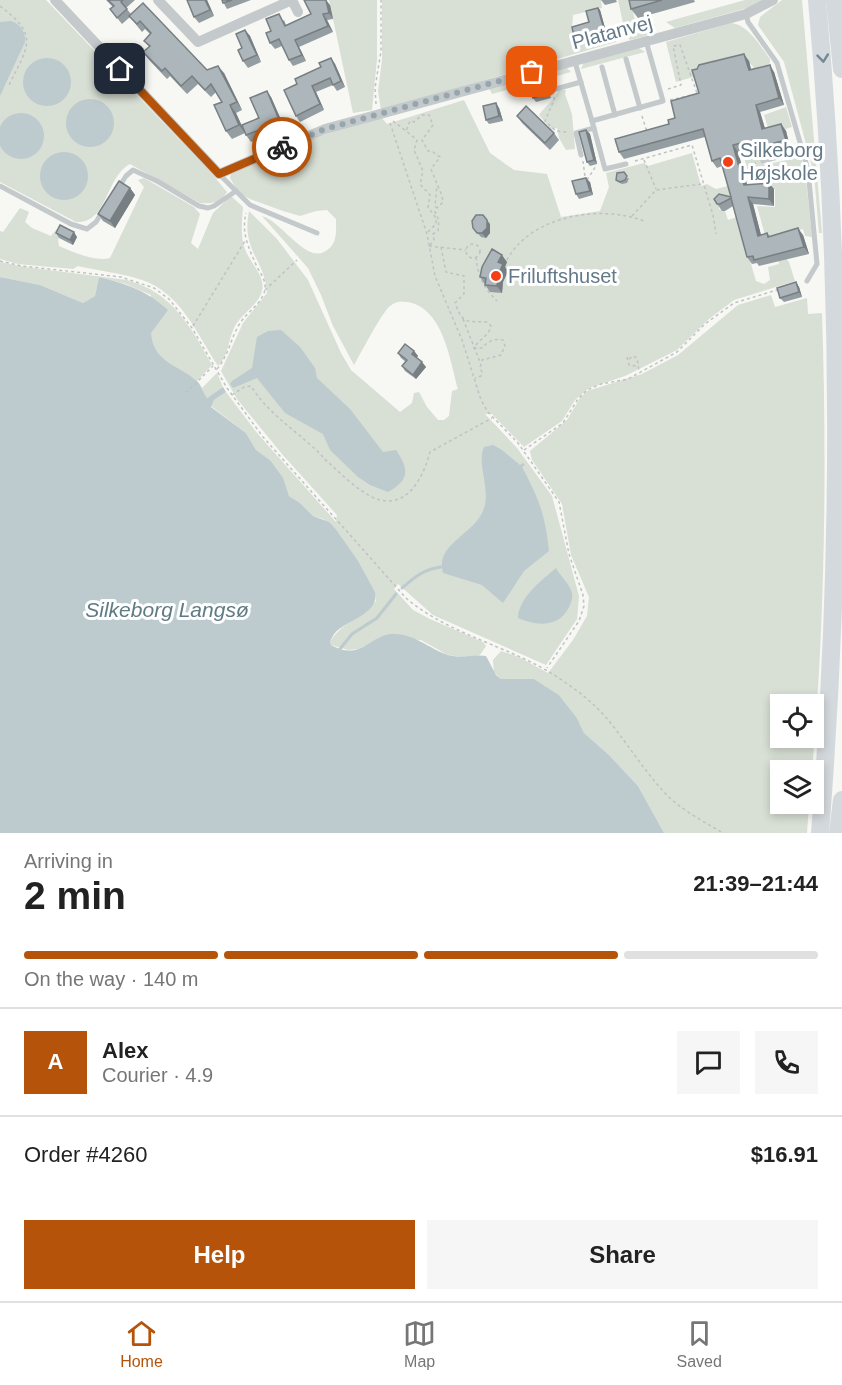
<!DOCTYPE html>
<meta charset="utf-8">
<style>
body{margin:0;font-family:Helvetica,sans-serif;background:#f6f6f6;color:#222;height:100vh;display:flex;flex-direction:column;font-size:22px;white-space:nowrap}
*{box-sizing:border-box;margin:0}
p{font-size:20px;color:#767676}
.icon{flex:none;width:33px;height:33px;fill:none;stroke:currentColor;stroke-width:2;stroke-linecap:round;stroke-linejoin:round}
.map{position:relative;height:833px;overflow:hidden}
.details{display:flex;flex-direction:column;background:#fff;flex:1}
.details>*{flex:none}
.buttons{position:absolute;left:770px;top:694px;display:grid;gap:12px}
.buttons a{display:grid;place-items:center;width:54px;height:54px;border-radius:0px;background:#fff;box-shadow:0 3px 9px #0003;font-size:30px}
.pin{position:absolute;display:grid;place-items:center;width:51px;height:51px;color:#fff;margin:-26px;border-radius:12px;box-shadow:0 3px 9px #0006}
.courier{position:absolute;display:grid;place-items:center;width:60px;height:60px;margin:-30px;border:4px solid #b45309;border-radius:50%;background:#fff;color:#222;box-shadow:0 2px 8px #0007}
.summary em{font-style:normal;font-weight:600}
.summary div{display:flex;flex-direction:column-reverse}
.summary{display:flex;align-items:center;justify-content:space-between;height:102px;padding:0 24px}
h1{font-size:39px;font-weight:600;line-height:45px}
.bar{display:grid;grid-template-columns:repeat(4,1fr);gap:9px 6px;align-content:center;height:72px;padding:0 24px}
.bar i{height:8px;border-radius:4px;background:#e0e0e0}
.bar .selected{background:#b45309}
.bar p{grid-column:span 4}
.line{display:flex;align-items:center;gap:15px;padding:0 24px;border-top:2px solid #e0e0e0}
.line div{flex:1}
.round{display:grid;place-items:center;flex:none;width:63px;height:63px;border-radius:0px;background:#f6f6f6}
.primary-button{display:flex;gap:12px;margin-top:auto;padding:12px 24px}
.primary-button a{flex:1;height:69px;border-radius:0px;background:#b45309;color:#fff;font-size:24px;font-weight:600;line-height:69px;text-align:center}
.primary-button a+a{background:#f6f6f6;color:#222}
.tab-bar{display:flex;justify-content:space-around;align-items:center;height:84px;border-top:2px solid #e0e0e0;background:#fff;font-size:16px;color:#767676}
.tab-bar a{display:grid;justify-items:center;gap:3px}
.tab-bar .selected{color:#b45309}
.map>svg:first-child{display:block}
</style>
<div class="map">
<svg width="842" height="833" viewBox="0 0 842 833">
<rect width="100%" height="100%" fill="#f7f7f3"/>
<!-- green -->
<g fill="#d8dfd4" fill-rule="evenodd">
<path d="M0,0h46l165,173 16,19c-7,11 -15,12 -27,11l-70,-39c-25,13 -22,60 -54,58l-76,-40z"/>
<path d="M329,0h48v59l-5,51 -19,3z"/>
<path d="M382,0h219l1,8 -29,7 -1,14 4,16 30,-8v-8l9,-2 4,10 -3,5 -235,68 -3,-19 4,-31z"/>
<path d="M618,0h12l5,20 12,6 8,-2c-3,13 -14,13 -25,16l-5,-8z"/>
<path d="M745,0h18l-12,7 -76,21 -9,-6z"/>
<path d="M782,0h20l20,233h-3l-5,-59 -30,-112 -26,-37 2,-8z"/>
<path d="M731,23c18,2 29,23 39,36v4l-4,3 -11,3 -7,-8 -72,21 -10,-40z"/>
<path d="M639,48l6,4 -64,17 3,-7z"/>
<path d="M566,67l5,5 -79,22 -3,-6z"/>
<path d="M559,89l7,1 -1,4 7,20 3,35 -9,1 -7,-12 -2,-10 -6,1 -12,-14c6,-9 16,-15 20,-26z"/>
<path d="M464,100l26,53 24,17 33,4 14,43 39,-6 9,-24 -3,-14 38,-10 4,3 44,-13 9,33 6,-2 9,5 12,-3 5,17 -14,3v3l6,2 3,9 9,-3 19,64 8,3 6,-4 -2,-13 11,-3 -3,-17 13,15 6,19 -61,19 -25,19 -32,31 -52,26 -36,12 -14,12 -13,21 -38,26 -32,-33h-7l32,34 35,48 27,100 -2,23 -31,46 -113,-50 -35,-31 -4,5 19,21 17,9 53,23 3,4 -6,9 -9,2 -17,-1 -8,-2 -25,-14 -40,-3 -11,7 -12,5 -10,1 -17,-5 -1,-3c10,-18 32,-25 46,-41l-1,-9 -40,-64 -12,-9 -10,-3 -13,-13 -11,-7 -19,-36 -14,-10 -10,-17 -35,-27 3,-6 12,-8 31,41 79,89 1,-7 -55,-61 -45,-55 -16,-28 22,-48 24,-30c-2,-34 -26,-42 -18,-82l28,28 31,41 33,73 10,17 49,42 12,-9 2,-10 5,-1 8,15 11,13h6l5,-4 3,-25 6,-2c-8,-29 -15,-82 -51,-87 -6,-1 -11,-1 -17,4 -8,6 -29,47 -36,59l-21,-39 -12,-31 -13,-27 -46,-52c19,5 43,46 62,36 14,-7 12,-20 12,-33l-9,-9 -11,1 -16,5 -17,-5 -33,-12 -11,-6 -9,-15 1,-4c48,-23 98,-43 150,-57l6,7z"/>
<path d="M786,107l6,20 -22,7 -6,-19z"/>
<path d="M753,150l4,8h4l3,7 37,-8 4,13 7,67 -7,-1 -2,-7 -21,6v5l-17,-5 -8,-29 18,1v-18h-8l-6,-20 -13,3 -5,-19z"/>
<path d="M144,178l50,29 6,7 -9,29 7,6 15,-36 18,-17 12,11c-1,14 -3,29 2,42 4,13 21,27 17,42 -4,15 -22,23 -28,37 -6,12 -5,27 -16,38 -21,-32 -37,-73 -76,-86 -21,-7 -43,-9 -64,-14l-5,3 -55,-5 -18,-5v-28l3,1 17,-24 9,4 -4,10 7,6 19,8 9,-11 2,2 -4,13 1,6c14,6 36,16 51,12l34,-71 -6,-7z"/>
<path d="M0,262l25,5 102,13c46,13 63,46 85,85l-15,16c-14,-9 -37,-19 -44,-34 -5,-12 -2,-39 -2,-52l-25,-11 -27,-7 -4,19 -12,7 -43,-18 -40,-8z"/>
<path d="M771,295l4,12 32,-9 1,16 14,-1c5,152 3,306 -10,458h-32v33h29l-2,29h-143l-26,-47 -29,-31 -25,-22 -7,-15 -18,-23 -25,-16h-33l-7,-7 -1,-12 8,-9 18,6 29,16 25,-33 14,-24 2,-19 -18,-42 -9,-51 -30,-44 -2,-9 37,-31 13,-22 7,-7 55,-17 36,-19 60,-50zM780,705h33v33h-33z"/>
<path d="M217,373l6,14 -16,11 -3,-2 -2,-8z"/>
</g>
<!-- water -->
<g fill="#bdcace">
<path d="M11,21c9,3 15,11 14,21l-25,54v-74z"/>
<circle cx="47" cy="82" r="24"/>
<circle cx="90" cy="123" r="24"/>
<circle cx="21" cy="136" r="23"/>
<circle cx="64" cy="176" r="24"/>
<path d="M0,277l40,8 43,18 12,-7 4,-19c30,8 45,12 69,33l-17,23c2,29 27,32 46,48 5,5 6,12 10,17l16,-11 3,5 -12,8 -3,7 35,26 10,17 14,10 13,18 6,18 11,7 13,13 16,6 6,6 23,33 17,31c5,22 -29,28 -40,41 -2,2 -4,6 -5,9l1,3c30,17 39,-10 61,-11 25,-1 39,18 61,22 11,2 22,-2 33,0l10,19 5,4h33l25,16 18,23 7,15 25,22 29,31 26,47h-664z"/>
<path d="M281,330l19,17 15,21 2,10 33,31 33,43 13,-2c13,19 14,30 -8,42l-18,-7 -12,-8 -28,-27 -7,-16 -38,-21 -28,-35 -24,10 -3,-4 2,-3 20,-13 5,-31 11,-6z"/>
<path d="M493,445l9,5 18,15 3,-2 2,2 -3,2c17,32 23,47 27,84l-25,20 -21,32 -21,-18 -39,-12c-8,-29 29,-37 40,-62 9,-21 -7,-47 1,-64z"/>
<path d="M556,568c4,8 14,16 16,25 1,5 -1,10 -3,14 -10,21 -33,19 -51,11 1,-21 23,-37 38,-50z"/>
</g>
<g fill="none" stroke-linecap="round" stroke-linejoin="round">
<!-- stream -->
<g stroke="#bdcace" stroke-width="3">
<path d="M402,588c13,-11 22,-19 39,-21"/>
<path d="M340,649l12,-15 25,-16 19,-24"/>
</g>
<!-- path -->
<g stroke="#bfc2c4" stroke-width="1.5" stroke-dasharray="3 3" stroke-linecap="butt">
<path d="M0,6c40,30 28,40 9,79"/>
<path d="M668,89l13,-4 -8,-39 7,-1 17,48"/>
<path d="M554,97v3l-9,21 11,10 11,1"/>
<path d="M670,100l22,-5"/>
<path d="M376,104l-1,-16 6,-37v-51"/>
<path d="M642,116l4,13 2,1"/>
<path d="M393,121l13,10"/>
<path d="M390,123l37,111 8,42 27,64 19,60 7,12 30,31 41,59 10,52 14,41 1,11 -5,15 -32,47"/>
<path d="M644,160l12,29"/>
<path d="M583,161l2,16"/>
<path d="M635,161l57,-16 21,70 3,19"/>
<path d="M743,168l13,-5"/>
<path d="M587,180l9,-14"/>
<path d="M632,216l24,-26 46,-6"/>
<path d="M428,232l8,-8v-6l-8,-11 2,-12 -10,-11 3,-13 -9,-21 3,-10 -11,-9 4,-10 4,1 8,-7h7l4,10 -11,15 6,11 5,1 7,5 -9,12 11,27 1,6 -6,6"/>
<circle cx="473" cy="251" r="7"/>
<path d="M430,245l4,-5 -1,-6 5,-3c1,-7 1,-13 -3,-19l2,-4 -2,-2 2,-21"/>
<path d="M429,246l37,4"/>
<path d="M441,247l5,25 18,4v18l-9,9c8,22 12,18 32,19l4,4c-2,10 -12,13 -17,22h8c5,-6 12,-10 21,-8l2,6 -4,9 -19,5 -2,8 2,4 -1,4 -6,2"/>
<path d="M476,257c2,20 7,30 21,44"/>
<path d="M507,260c23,-44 93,-56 137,-39"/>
<path d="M0,261l22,5 99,11 33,11 15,11 23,29 35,60 36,49 143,161c47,40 111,49 160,85 18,12 34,26 47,43 17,22 32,45 50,65 16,18 40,30 60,42"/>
<path d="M265,290l32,-30"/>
<path d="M463,319l17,43"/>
<path d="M193,326l52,-85"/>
<path d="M627,357l2,8 7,1"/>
<path d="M629,359l4,-3 4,2 2,13"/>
<path d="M217,369c13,-15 14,-35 26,-50 8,-10 24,-20 22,-35 -1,-6 -5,-12 -8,-17 -8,-19 -16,-33 -11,-54"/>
<path d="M186,391l1,1 26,-26"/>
<path d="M232,395l12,-8 7,-1c16,26 41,42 63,62 6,5 10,11 16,16 12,11 30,28 44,34 33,13 49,-20 56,-46l62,-34"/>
<path d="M524,450l39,-27 15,-24 9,-9 14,-6 27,-5 49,-27 28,-28 29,-21 43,-13"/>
</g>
<!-- lane -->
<g stroke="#c4c9cc" stroke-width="5">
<path d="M746,14l2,8 29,41 31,107 9,94 -10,17"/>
<path d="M626,59l14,49"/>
<path d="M575,62l17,59 71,-20 -17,-60"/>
<path d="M602,67l13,48"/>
<path d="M552,90l29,-8"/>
<path d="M592,121l13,48 21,-5"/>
<path d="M581,155l-5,-22 18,-5"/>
<path d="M763,161l40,-11"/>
<path d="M219,174l31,31 67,28"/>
<path d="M0,186l71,38 16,5 9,-7 6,-10"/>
<path d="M119,187l7,-11 7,-6 24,11 42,25 9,2 6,-2 22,-15"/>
</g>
<!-- street -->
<g stroke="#c4c9cc" stroke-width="10">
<path d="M55,0l164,174 106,-45 421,-115 27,-14"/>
<path d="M158,0l40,42 94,-42 6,12"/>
</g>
<!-- highway -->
<g stroke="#d4d9dd" stroke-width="18">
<path d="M817,0c25,277 25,556 3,833"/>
<path d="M835,0l7,69"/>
<path d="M838,833l4,-33"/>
</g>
</g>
<!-- wall -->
<g fill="#949da1">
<path d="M106,0h29l-9,8 5,6 76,56 17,3 18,37 -6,3 9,20 -13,6 -6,-8 -4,-29 -6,-10 -5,5 -13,-13 -11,10 -17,-18 -3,3 -18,-19 -6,-8 6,-5 -5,-6 6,-7 -5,-5 -3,3 -12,-15 -8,7 -12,-15 3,-2z"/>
<path d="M187,0h20l7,16 -15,7 -5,-6z"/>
<path d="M222,0h29l-24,9z"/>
<path d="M601,0h15l1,2 -12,3z"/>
<path d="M629,0h65l1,2 -57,16 -7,-9z"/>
<path d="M330,5l3,14 -6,1 6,12 -34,15 7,14 -13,5 -4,-6 -7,-14 -7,3 -5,-6 1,-12 13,-11 2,5z"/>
<path d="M598,8l2,2 7,25 -30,8 -2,-2 14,-19z"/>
<path d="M245,30l5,6 11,26 -13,6 -5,-7 -1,-13z"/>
<path d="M331,58l4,6 10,23 -8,4 -4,-6 -17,7 8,18 -24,12 -4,-6 25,-49z"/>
<path d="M749,61l2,9 23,2 10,33 -24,7 5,16 16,-4 5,7 4,16 -34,9 -5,-7 -13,3 9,32 27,5v17l-21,-2 8,31 6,-2 3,3 33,-1 6,19 -50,12 -2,-3 -5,1 -5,-7 -14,-51 -8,5h-3l-8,-12 17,-2 -9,-31 -5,2 -5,-7 -7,-24 -81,22 -5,-7 50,-28 30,-31 -2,-24z"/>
<path d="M547,84l1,8 3,6 -15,4 -3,-4z"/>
<path d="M271,97l14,32 -34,13 -5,-7z"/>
<path d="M496,103l3,5 4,13 -14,3 -3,-4z"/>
<path d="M517,116l37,17 5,7 -9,10 -28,-27z"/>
<path d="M586,130l4,4 7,30 -7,2 -3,-4z"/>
<path d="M629,178l-2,5 -5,1 -4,-2 -2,-2z"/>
<path d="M590,182l3,13 -14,4 -3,-5z"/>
<path d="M130,188l5,7 -20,33 -12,-7 -5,-7z"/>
<path d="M490,224v9l-4,5 -5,-1 -8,-9z"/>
<path d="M56,233l21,4 -4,8 -14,-7z"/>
<path d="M507,262l-2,5 3,4 -5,11 -1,11 -12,-1 -10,-15z"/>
<path d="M796,282l3,5 3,10 -18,5 -4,-4z"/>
<path d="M414,351l4,5 -2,2 10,9 -10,12 -11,-8 -3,-5 4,-4 -5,-4 -3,-5z"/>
</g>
<!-- shaded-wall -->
<g fill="#787f83">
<path d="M205,0h2l7,16 -4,-6z"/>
<path d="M326,0l4,5 3,14 -4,-6z"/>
<path d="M598,8l2,2 7,25 -2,-2z"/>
<path d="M323,14l4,6 6,12 -5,-6z"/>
<path d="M245,30l5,6 11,26 -4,-7z"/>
<path d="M295,40l4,7 7,14 -4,-6z"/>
<path d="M744,54l5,7 4,16 -4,-7z"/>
<path d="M331,58l4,6 10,23 -4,-6z"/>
<path d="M770,65l4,7 10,33 -5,-7z"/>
<path d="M218,66l6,7 18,37 -5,-8z"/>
<path d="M543,79l4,5 1,8 3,6 -7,-11z"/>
<path d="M312,86l4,6 8,18 -4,-6z"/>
<path d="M267,91l4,6 14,32 -5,-7z"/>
<path d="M496,103l3,5 4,13 -4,-5z"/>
<path d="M230,105l6,8 9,20 -6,-8z"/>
<path d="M756,105l4,7 7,24 -5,-7z"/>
<path d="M781,124l5,7 4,16 -4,-7z"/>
<path d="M586,130l4,4 7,30 -3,-4z"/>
<path d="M733,145l5,7 11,40 -5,-7z"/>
<path d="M586,178l4,4 3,13 -3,-4z"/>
<path d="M769,183l5,6v17l-5,-7z"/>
<path d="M130,188l5,7 -20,33 -5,-7z"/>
<path d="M748,197l5,7 10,39 -5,-7z"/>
<path d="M487,220l3,4v9l-4,5 -4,-5z"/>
<path d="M798,228l5,7 6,19 -5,-7z"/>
<path d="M74,232l3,5 -4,8 -3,-5z"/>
<path d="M502,255l5,7 -2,5 3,4 -5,11 -1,11 -5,-7 1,-24z"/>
<path d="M796,282l3,5 3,10 -3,-5z"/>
<path d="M414,351l4,5 -3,3 -3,-5z"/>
<path d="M422,362l4,5 -10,12 -3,-4z"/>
</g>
<!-- building -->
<g fill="#acb6bb" stroke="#787f83" stroke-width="1.5">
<path d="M108,0h15l-2,2 6,7 -10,9 -7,-9 4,-3z"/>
<path d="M187,0h18l5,10 -16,7z"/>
<path d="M222,0h10l-9,3z"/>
<path d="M304,0h22l3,13 -6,1 5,12 -33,14 7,15 -13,5 -10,-21 -9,4 -4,-10 5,-2 -5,-12 13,-5 6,12 26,-12z"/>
<path d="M629,0h33l-31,9z"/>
<path d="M143,3l64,67 11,-4 19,36 -7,3 9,20 -13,6 -12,-26 8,-3 -11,-18 -6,6 -13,-14 -11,10 -16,-18 -3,3 -19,-19 7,-6 -6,-5 7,-8 -11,-12 -3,3 -8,-8z"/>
<path d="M598,8l7,25 -30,8 -3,-14 17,-5 -3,-11z"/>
<path d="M245,30l12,25 -14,6 -5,-11 4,-2 -6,-14z"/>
<path d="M744,54l5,16 21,-5 9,33 -23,7 6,24 19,-5 5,16 -35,9 -2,-8 -16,4 11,40 25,-2v16l-21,-2 10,39 9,-3 1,4 30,-9 6,19 -50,13 -1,-4 -6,1 -16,-59 -11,6h-3l-3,-5 5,-5 12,3 -11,-39 -8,3 -9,-32 -84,23 -4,-13 54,-15 -1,-4 7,-2 -4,-17 28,-8 -7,-23 5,-1 2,-4z"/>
<path d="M331,58l10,23 -8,4 -3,-7 -18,8 8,18 -24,12 -12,-26 13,-6 -2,-5 26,-12 -2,-4z"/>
<path d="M543,79l1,8 4,6 -15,5 -5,-14z"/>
<path d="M267,91l13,31 -34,13 -4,-10 17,-7 -9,-20z"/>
<path d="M496,103l3,13 -13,4 -3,-14z"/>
<path d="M526,106l28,27 -9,10 -28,-27z"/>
<path d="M586,130l8,30 -7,2 -8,-30z"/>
<path d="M624,172l3,4 -2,4 -5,2 -4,-2 1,-7z"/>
<path d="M586,178l4,13 -14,3 -4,-13z"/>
<path d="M119,181l11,7 -20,33 -12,-7z"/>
<path d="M476,215h7l4,5v8l-5,5h-5l-4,-5 -1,-7z"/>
<path d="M60,225l14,7 -4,8 -14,-7z"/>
<path d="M492,249l10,6 -4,7 5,2 -5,11 -1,11 -12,-1 1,-7 -6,-1 2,-10z"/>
<path d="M796,282l3,10 -19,6 -3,-10z"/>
<path d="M405,344l9,7 -2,3 10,8 -9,13 -11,-9 5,-6 -9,-7z"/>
</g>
<!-- one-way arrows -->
<defs><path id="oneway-chevron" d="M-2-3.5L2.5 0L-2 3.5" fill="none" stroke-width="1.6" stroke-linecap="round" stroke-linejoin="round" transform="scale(1.5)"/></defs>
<use stroke="#748794" href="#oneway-chevron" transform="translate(823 58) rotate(84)"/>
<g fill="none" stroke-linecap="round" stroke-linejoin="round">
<!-- done -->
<path stroke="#97a5ad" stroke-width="6" stroke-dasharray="0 10.8" d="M282,147l43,-18 207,-57"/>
<!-- route -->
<path stroke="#b45309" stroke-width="8" d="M120,69l99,105 63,-27"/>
</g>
<!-- markers -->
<g fill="#f43f16" stroke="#fff" stroke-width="2">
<circle cx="728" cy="162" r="6"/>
<circle cx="496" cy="276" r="6"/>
</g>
<g text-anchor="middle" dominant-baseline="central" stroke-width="6" stroke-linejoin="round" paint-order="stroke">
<!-- street labels -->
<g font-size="20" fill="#637987" stroke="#fff">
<text transform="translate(612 32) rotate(-15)">Platanvej</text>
</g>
<!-- poi labels -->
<g font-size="20" fill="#637987" stroke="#fff" text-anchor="start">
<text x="740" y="150">Silkeborg<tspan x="740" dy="23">Højskole</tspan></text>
<text x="508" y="276">Friluftshuset</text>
</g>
<!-- water labels -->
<g font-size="21" font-style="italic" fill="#5f7b83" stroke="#fff">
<text x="167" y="609">Silkeborg Langsø</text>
</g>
</g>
</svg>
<div class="buttons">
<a><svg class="icon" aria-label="locate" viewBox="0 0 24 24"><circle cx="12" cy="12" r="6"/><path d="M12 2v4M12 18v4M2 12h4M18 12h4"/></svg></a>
<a><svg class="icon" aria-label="layers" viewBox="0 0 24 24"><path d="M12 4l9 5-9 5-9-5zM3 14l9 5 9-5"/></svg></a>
</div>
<div class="pin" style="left:532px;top:72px;background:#ea580c"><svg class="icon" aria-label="bag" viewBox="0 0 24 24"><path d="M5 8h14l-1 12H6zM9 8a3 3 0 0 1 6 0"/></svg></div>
<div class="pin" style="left:120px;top:69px;background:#1f2937"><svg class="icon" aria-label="home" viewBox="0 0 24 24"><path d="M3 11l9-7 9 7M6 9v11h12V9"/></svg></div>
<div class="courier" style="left:282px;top:147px"><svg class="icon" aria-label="bike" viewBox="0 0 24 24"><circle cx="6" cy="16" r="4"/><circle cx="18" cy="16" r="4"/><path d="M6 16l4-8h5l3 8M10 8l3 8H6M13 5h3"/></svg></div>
</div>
<section class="details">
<div class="summary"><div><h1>2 min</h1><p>Arriving in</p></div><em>21:39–21:44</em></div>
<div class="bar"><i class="selected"></i><i class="selected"></i><i class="selected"></i><i></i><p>On the way · 140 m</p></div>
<div class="line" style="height:108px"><b class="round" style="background:#b45309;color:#fff">A</b><div><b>Alex</b><p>Courier · 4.9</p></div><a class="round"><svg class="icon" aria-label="chat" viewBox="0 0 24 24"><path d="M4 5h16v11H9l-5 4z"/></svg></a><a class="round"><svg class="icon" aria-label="phone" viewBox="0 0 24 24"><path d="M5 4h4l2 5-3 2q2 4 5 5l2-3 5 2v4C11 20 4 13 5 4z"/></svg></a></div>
<div class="line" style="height:78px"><div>Order #4260</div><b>$16.91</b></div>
<div class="primary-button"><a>Help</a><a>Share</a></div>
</section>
<nav class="tab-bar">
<a class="selected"><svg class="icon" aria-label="home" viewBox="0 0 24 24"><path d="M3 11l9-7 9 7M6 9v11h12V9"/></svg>Home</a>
<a><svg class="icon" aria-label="map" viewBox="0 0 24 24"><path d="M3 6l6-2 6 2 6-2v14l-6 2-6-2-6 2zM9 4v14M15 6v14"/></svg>Map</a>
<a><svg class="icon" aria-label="saved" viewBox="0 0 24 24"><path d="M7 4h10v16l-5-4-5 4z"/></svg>Saved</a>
</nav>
